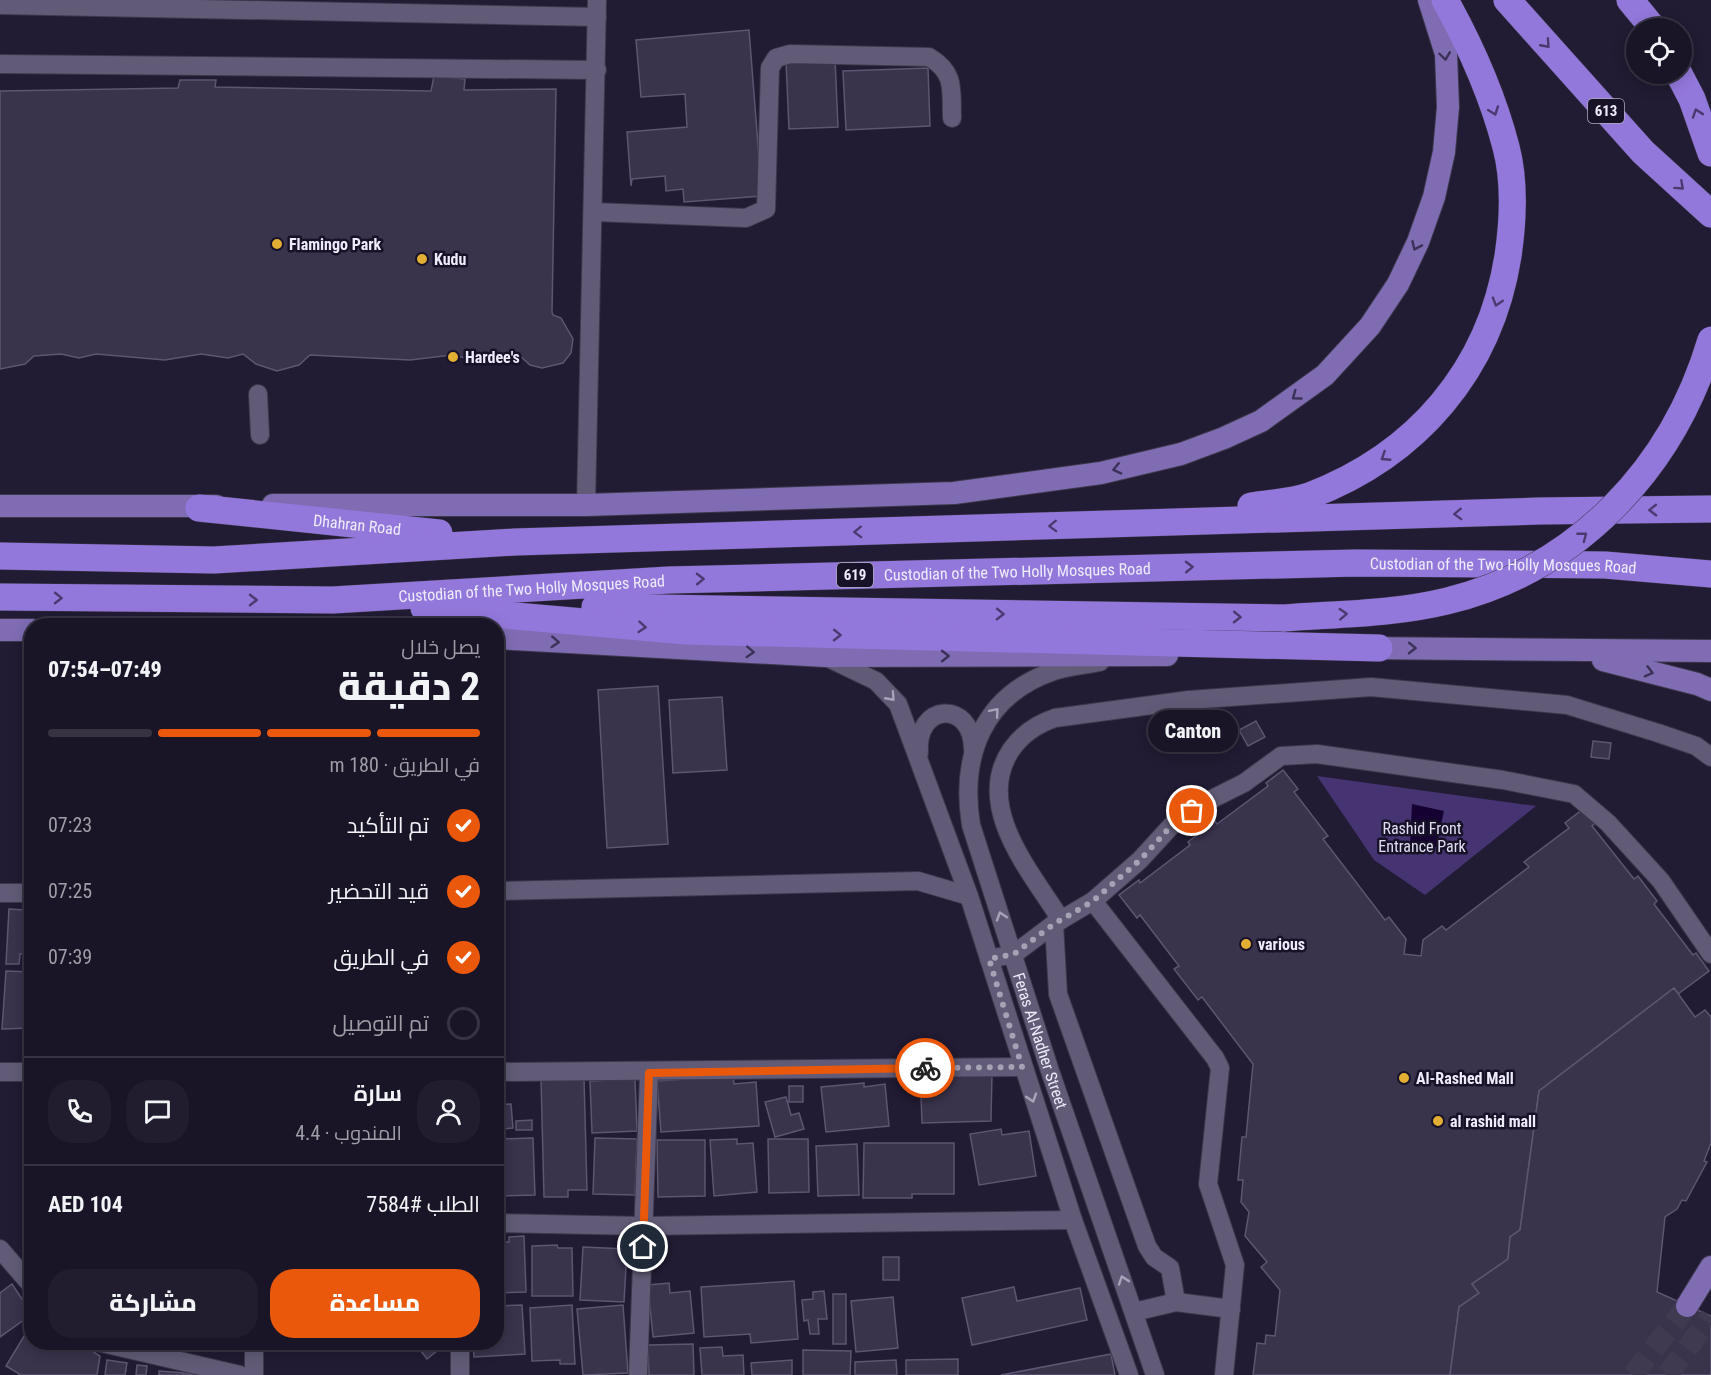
<!DOCTYPE html>
<html lang="ar">
<meta charset="utf-8">
<style>
body{margin:0;font-family:"Roboto Condensed",Cairo,sans-serif;background:#221d2e;color:#f1f3f6;direction:rtl;height:100vh;display:flex;flex-direction:column;font-size:22px;white-space:nowrap}
*{box-sizing:border-box;margin:0}
p{font-size:20px;color:#9f9ea7}
.icon{flex:none;width:33px;height:33px;fill:none;stroke:currentColor;stroke-width:2;stroke-linecap:round;stroke-linejoin:round}
.map{position:relative;flex:1;overflow:hidden;direction:ltr}
.panel{position:absolute;left:24px;top:618px;width:480px;height:732px;display:flex;flex-direction:column;background:#191426;border-radius:24px;box-shadow:0 3px 15px #0003,0 0 0 2px #373343;direction:rtl}
.panel>*{flex:none}
.tools{position:absolute;left:1626px;top:18px;display:grid;gap:12px}
.tools a{display:grid;place-items:center;width:66px;height:66px;border-radius:50%;background:#191426;box-shadow:0 3px 15px #0003,0 0 0 2px #373343;font-size:30px}
.pin{position:absolute;display:grid;place-items:center;width:51px;height:51px;color:#fff;margin:-26px;border:3px solid #fff;border-radius:50%;box-shadow:0 2px 6px #0007}
.courier{position:absolute;display:grid;place-items:center;width:60px;height:60px;margin:-30px;border:4px solid #ea580c;border-radius:50%;background:#fff;color:#222;box-shadow:0 2px 8px #0007}
.bubble{position:absolute;height:42px;border-radius:21px;background:#191426;box-shadow:0 3px 15px #0003,0 0 0 2px #373343;font-size:20px;font-weight:800;line-height:42px;text-align:center;direction:rtl}
.overview em{font-style:normal;font-weight:800}
.overview div{display:flex;flex-direction:column-reverse}
.overview{display:flex;align-items:center;justify-content:space-between;height:102px;padding:0 24px}
h1{font-size:39px;font-weight:800;line-height:45px}
.bar{display:grid;grid-template-columns:repeat(4,1fr);gap:9px 6px;align-content:center;height:72px;padding:0 24px}
.bar i{height:8px;border-radius:4px;background:#373343}
.bar .on{background:#ea580c}
.bar p{grid-column:span 4}
.line{display:flex;align-items:center;gap:15px;padding:0 24px;border-top:2px solid #373343}
.line div{flex:1}
.round{display:grid;place-items:center;flex:none;width:63px;height:63px;border-radius:24px;background:#221d2e}
ol{padding:0 24px;list-style:none}
li{display:flex;align-items:center;gap:18px;height:66px}
li p{margin-inline-start:auto}
li .icon{padding:6px;border-radius:50%;background:#ea580c;color:#fff;stroke-width:4}
li:last-child{color:#9f9ea7}
li i{width:33px;height:33px;border:3px solid #373343;border-radius:50%}
.primary-button{display:flex;gap:12px;margin-top:auto;padding:12px 24px}
.primary-button a{flex:1;height:69px;border-radius:24px;background:#ea580c;color:#fff;font-size:24px;font-weight:800;line-height:69px;text-align:center}
.primary-button a+a{background:#221d2e;color:#f1f3f6}
.map>svg:first-child{display:block}
</style>
<div class="map">
<svg width="1711" height="1375" viewBox="0 0 1711 1375">
<rect width="100%" height="100%" fill="#211b33"/>
<!-- green -->
<path fill="#463472" d="M1317,776l219,30 -111,89 -51,-35z"/>
<!-- water -->
<path fill="#150132" d="M1412,804l32,7 -8,36 -26,-2z"/>
<!-- building -->
<g fill="#39334c" stroke="#5c5672" stroke-width="1.5">
<path d="M749,30l13,166 -78,6 -1,-13 -17,2 -1,-15 -33,3 -1,7 -4,-54 60,-5 -2,-33 -44,3 -5,-57z"/>
<path d="M835,59l3,68 -49,2 -3,-68z"/>
<path d="M928,68l2,58 -84,4 -3,-59z"/>
<path d="M434,76l31,3 -1,11 92,-1 -4,223 1,3 8,3 12,21 -2,14 -8,10 -21,5 -12,-3 -10,-9 -36,-1 -14,4 -18,-4 -42,5 -100,-5 -11,10 -22,6 -21,-7 -13,-10 -15,4 -27,-4 -36,6 -69,-6 -17,4 -18,-4 -27,2 -9,8 -25,5v-278l178,-3 2,-8h36l-1,7 216,4z"/>
<path d="M658,686l10,158 -61,4 -9,-158z"/>
<path d="M722,697l5,73 -54,3 -4,-73z"/>
<path d="M1256,721l9,16 -17,9 -9,-16z"/>
<path d="M1593,741l18,2 -2,16 -18,-2z"/>
<path d="M1283,770l15,19 -4,3 34,44 -5,3 62,81 4,-3 17,22 -2,15 17,2 2,-16 19,-14 4,4 83,-63 -5,-5 45,-34 -4,-5 18,-14 12,14 -3,3 42,53 4,-3 19,25 -3,3 39,51 3,-2 13,18 -31,23 -4,-6 -135,103 -19,139 -10,7 -2,22 -36,25 7,9 -20,14 -9,68h-197l4,-32 8,1 1,-9 9,1 5,-46 -19,-23 6,-5 -22,-26 4,-24 -8,-10 2,-22h-5l4,-43h4l7,-73 -51,-67 -4,3 -24,-31 5,-3 -39,-51 -3,3 -18,-23 20,-15 1,3 50,-38 -2,-3 27,-21 2,3 51,-38 -2,-3z"/>
<path d="M9,909l16,1v10h7v33l-12,1 -1,10h-13z"/>
<path d="M6,971l26,1v56l-30,1z"/>
<path d="M1674,988l21,29 10,-7 6,7v126l-7,18 3,1 -21,39 -4,-1 -5,9 -12,8 -8,75 54,24v59h-261l9,-68 20,-14 -7,-9 36,-25 2,-22 10,-7 19,-139z"/>
<path d="M992,1073l-1,48 -69,2 -1,-27h-5v-15h11v-5z"/>
<path d="M733,1076l1,8 22,-2 3,44 -98,6 -4,-51z"/>
<path d="M584,1079l3,111h-19v7h-24l-3,-117z"/>
<path d="M635,1079l2,52 -45,2 -2,-52z"/>
<path d="M864,1083v4l21,-3 4,42 -63,6 -5,-45z"/>
<rect x="789" y="1086" width="14" height="16"/>
<path d="M786,1097l5,18 8,-2 5,16 -29,8 -10,-35z"/>
<path d="M511,1104l2,24 -17,2v-25z"/>
<path d="M532,1120v10h-16v-9z"/>
<path d="M1001,1129l1,6 27,-4 7,45 -57,9 -9,-51z"/>
<path d="M533,1138l2,57 -39,1v-57z"/>
<path d="M595,1138l42,1 -2,56 -42,-1z"/>
<path d="M737,1139v5l16,-1 4,49 -43,4 -4,-56z"/>
<path d="M768,1139h40l1,53 -40,1z"/>
<path d="M657,1140h48v56l-47,1z"/>
<path d="M864,1143h90v51h-42v4h-49z"/>
<path d="M857,1144l2,51 -41,1 -2,-50z"/>
<path d="M524,1236l2,56 -30,1v-51h13v-5z"/>
<path d="M557,1245l1,3h14l1,48h-41v-50z"/>
<path d="M583,1247l44,2 -3,53 -44,-2z"/>
<rect x="883" y="1257" width="16" height="23"/>
<path d="M794,1281l4,58 -47,4 -1,-9 -46,3 -3,-50z"/>
<path d="M669,1283l1,10 20,-2 4,42 -41,4 -5,-52z"/>
<path d="M12,1284l20,30 -32,23v-44z"/>
<path d="M1014,1287l3,14 63,-13 7,32 -115,25 -10,-47z"/>
<path d="M824,1291l3,28h-9l1,15h-9l-2,-14 -4,1 -2,-21 11,-1v-7z"/>
<rect x="833" y="1294" width="13" height="50"/>
<path d="M893,1297l5,51 -42,4 -5,-51z"/>
<path d="M522,1305l3,49 -51,3 -1,-15h23v-36z"/>
<path d="M572,1305l3,59h-15v-4l-28,1 -2,-53z"/>
<path d="M623,1305l5,68 -45,2 -6,-66z"/>
<path d="M32,1323v19h54l7,4 -1,5 8,5 -3,19h-76l-15,-9z"/>
<path d="M414,1342h34l-21,17z"/>
<path d="M693,1344l1,31h-45l-1,-30z"/>
<path d="M722,1347l1,9 20,-1 1,20h-42l-2,-27z"/>
<path d="M803,1350l48,1 -1,24h-47z"/>
<path d="M1111,1354l4,21h-114z"/>
<path d="M958,1359v16h-52v-15z"/>
<path d="M107,1360l20,3 -2,12h-20z"/>
<path d="M792,1360v15h-40l-1,-12z"/>
<path d="M896,1360l1,15h-42v-13z"/>
<path d="M137,1365l10,1 -1,9h-10z"/>
<path d="M159,1371l38,3v1h-38z"/>
</g>
<g fill="none" stroke-linecap="round" stroke-linejoin="round">
<!-- major-tunnel -->
<g stroke="#403a51" stroke-width="22" stroke-dasharray="22 11" stroke-linecap="butt">
<path d="M1633,1375l54,-69"/>
<path d="M1667,1375l44,-58"/>
</g>
<defs>
<g id="minor">
<path d="M0,5l597,12"/>
<path d="M0,64l597,6"/>
<path d="M594,212l152,6 20,-9 4,-141 6,-10 14,-4 139,3c27,16 22,33 23,61"/>
<path d="M258,394l2,41"/>
<path d="M586,505l11,-505"/>
<path d="M826,657l50,24 22,23 71,192 104,324 56,155"/>
<path id="s1" d="M1100,662c-15,3 -31,4 -46,9 -71,24 -94,85 -83,154l79,246 105,304"/>
<path d="M919,753c-4,-50 53,-54 54,-4"/>
<path d="M496,891l422,-10 51,15"/>
<path d="M0,893h32"/>
<path d="M1093,901l122,157 5,10 -12,116 27,81 -11,110"/>
<path d="M1061,920c-29,-47 -88,-113 -50,-170 11,-16 26,-26 44,-32l134,-18 182,-13 196,18 91,28 38,13 15,11"/>
<path d="M1054,924l4,70 89,252 7,11 16,11 6,34 55,7"/>
<path d="M989,959l25,-5 40,-30 39,-23 47,-41 33,-36 39,-25 32,-16 37,-27 36,-2 186,26 71,14 34,29 53,58 50,73"/>
<path d="M0,1072h32"/>
<path d="M496,1072l526,-5"/>
<path d="M496,1223l147,3 430,-6"/>
<path d="M0,1249l32,37"/>
<path d="M1134,1312l42,-10"/>
<path d="M98,1342l142,33"/>
<path d="M460,1342v33"/>
<path d="M254,1375v-33"/>
<path d="M638,1375l11,-302"/>
</g>
<g id="major">
<path d="M273,505h313l368,-12 147,-20 80,-19 43,-16 37,-17 64,-46 45,-49 28,-42 20,-42 16,-45 10,-45 4,-45 -2,-53 -17,-54"/>
<path d="M0,506h216"/>
<path d="M0,630h32"/>
<path d="M496,638l329,18 342,-1"/>
<path d="M1361,648l350,3"/>
<path d="M1603,660l94,24 14,6"/>
<path d="M1687,1306l24,-39"/>
</g>
<g id="highway">
<path d="M1507,0l136,152 68,62"/>
<path d="M1630,0l23,28"/>
<path d="M1679,74l13,25 19,54"/>
<path d="M1251,506c19,-3 41,-4 58,-10 108,-41 181,-126 199,-240 5,-34 7,-75 -2,-109 -13,-50 -36,-102 -61,-147"/>
<path id="s2" d="M199,508l240,25"/>
<path d="M0,556l214,4 301,-18 1024,-31 172,-2"/>
<path id="s3" d="M0,597l333,3 336,-20 687,-17 249,2 106,9"/>
<path d="M595,607l689,11"/>
<path d="M424,608l262,23 693,17"/>
</g>
</defs>
<!-- minor casing -->
<use href="#minor" stroke="#3d384c" stroke-width="20"/>
<!-- major casing -->
<use href="#major" stroke="#3d384c" stroke-width="24"/>
<!-- highway casing -->
<use href="#highway" stroke="#3d384c" stroke-width="28"/>
<!-- minor -->
<use href="#minor" stroke="#615b77" stroke-width="18"/>
<!-- major -->
<use href="#major" stroke="#7f6cb3" stroke-width="22"/>
<!-- highway -->
<use href="#highway" stroke="#9378db" stroke-width="27"/>
<defs>
<path id="highway-bridge" d="M1284,618c54,-4 110,-4 163,-17 131,-32 226,-133 264,-261"/>
</defs>
<!-- highway-bridge casing -->
<use href="#highway-bridge" stroke="#3d384c" stroke-width="28" stroke-linecap="butt"/>
<!-- highway-bridge -->
<use href="#highway-bridge" stroke="#9378db" stroke-width="27"/>
</g>
<!-- one-way arrows -->
<defs><path id="oneway-chevron" d="M-2-3.5L2.5 0L-2 3.5" fill="none" stroke-width="1.6" stroke-linecap="round" stroke-linejoin="round" transform="scale(1.5)"/></defs>
<g stroke="#493b70">
<use href="#oneway-chevron" transform="translate(1546 44) rotate(48)"/>
<use href="#oneway-chevron" transform="translate(1494 111) rotate(70)"/>
<use href="#oneway-chevron" transform="translate(1697 113) rotate(-109)"/>
<use href="#oneway-chevron" transform="translate(1680 186) rotate(42)"/>
<use href="#oneway-chevron" transform="translate(1497 302) rotate(107)"/>
<use href="#oneway-chevron" transform="translate(1385 457) rotate(147)"/>
<use href="#oneway-chevron" transform="translate(1653 510) rotate(179)"/>
<use href="#oneway-chevron" transform="translate(1458 514) rotate(178)"/>
<use href="#oneway-chevron" transform="translate(1053 526) rotate(178)"/>
<use href="#oneway-chevron" transform="translate(858 532) rotate(178)"/>
<use href="#oneway-chevron" transform="translate(1583 536) rotate(-38)"/>
<use href="#oneway-chevron" transform="translate(1189 567) rotate(-1)"/>
<use href="#oneway-chevron" transform="translate(700 579) rotate(-1)"/>
<use href="#oneway-chevron" transform="translate(58 598) rotate(1)"/>
<use href="#oneway-chevron" transform="translate(253 600)"/>
<use href="#oneway-chevron" transform="translate(1000 614) rotate(1)"/>
<use href="#oneway-chevron" transform="translate(1343 614) rotate(-3)"/>
<use href="#oneway-chevron" transform="translate(1237 617) rotate(1)"/>
<use href="#oneway-chevron" transform="translate(642 627) rotate(5)"/>
<use href="#oneway-chevron" transform="translate(837 635) rotate(1)"/>
</g>
<g stroke="#3c3259">
<use href="#oneway-chevron" transform="translate(1445 56) rotate(82)"/>
<use href="#oneway-chevron" transform="translate(1416 246) rotate(114)"/>
<use href="#oneway-chevron" transform="translate(1296 396) rotate(144)"/>
<use href="#oneway-chevron" transform="translate(1117 469) rotate(167)"/>
<use href="#oneway-chevron" transform="translate(555 642) rotate(3)"/>
<use href="#oneway-chevron" transform="translate(1412 648) rotate(1)"/>
<use href="#oneway-chevron" transform="translate(750 652) rotate(3)"/>
<use href="#oneway-chevron" transform="translate(945 656)"/>
<use href="#oneway-chevron" transform="translate(1649 672) rotate(15)"/>
</g>
<g stroke="#a8a3b9">
<use href="#oneway-chevron" transform="translate(891 697) rotate(48)"/>
<use href="#oneway-chevron" transform="translate(995 712) rotate(-50)"/>
<use href="#oneway-chevron" transform="translate(1001 916) rotate(-108)"/>
<use href="#oneway-chevron" transform="translate(1032 1098) rotate(72)"/>
<use href="#oneway-chevron" transform="translate(1123 1280) rotate(-109)"/>
</g>
<g fill="none" stroke-linecap="round" stroke-linejoin="round">
<!-- done -->
<path stroke="#a6a2b5" stroke-width="6" stroke-dasharray="0 10.8" d="M925,1068l97,-1 -33,-108 25,-5 40,-30 39,-23 47,-41 33,-36 19,-13"/>
<!-- route -->
<path stroke="#ea580c" stroke-width="8" d="M643,1247l6,-174 276,-5"/>
</g>
<!-- markers -->
<g fill="#e2af34" stroke="#181228" stroke-width="2">
<circle cx="277" cy="244" r="6"/>
<circle cx="422" cy="259" r="6"/>
<circle cx="453" cy="357" r="6"/>
<circle cx="1246" cy="944" r="6"/>
<circle cx="1404" cy="1078" r="6"/>
<circle cx="1438" cy="1121" r="6"/>
</g>
<g text-anchor="middle" dominant-baseline="central" stroke-width="5" stroke-linejoin="round" paint-order="stroke">
<!-- shield labels -->
<g fill="#181228" stroke="#aeaabc" stroke-width="1.5">
<rect x="1588" y="99" width="36" height="24" rx="4.5"/>
<rect x="837" y="563" width="36" height="24" rx="4.5"/>
</g>
<g font-size="15" font-weight="bold" fill="#eeebfb">
<text x="1606" y="111">613</text>
<text x="855" y="575">619</text>
</g>
<!-- poi labels -->
<g font-size="16" font-weight="bold" fill="#eeebfb" stroke="#181228" text-anchor="start">
<text x="289" y="244">Flamingo Park</text>
<text x="434" y="259">Kudu</text>
<text x="465" y="357">Hardee's</text>
<text x="1258" y="944">various</text>
<text x="1416" y="1078">Al-Rashed Mall</text>
<text x="1450" y="1121">al rashid mall</text>
</g>
<!-- street labels -->
<g font-size="16" fill="#eeebfb" stroke="#181228">
<text stroke="none"><textPath href="#s2" startOffset="159">Dhahran Road</textPath></text>
<text stroke="none"><textPath href="#s3" startOffset="1504">Custodian of the Two Holly Mosques Road</textPath></text>
<text stroke="none"><textPath href="#s3" startOffset="1018">Custodian of the Two Holly Mosques Road</textPath></text>
<text stroke="none"><textPath href="#s3" startOffset="532">Custodian of the Two Holly Mosques Road</textPath></text>
<text stroke="none"><textPath href="#s1" startOffset="466">Feras Al-Nadher Street</textPath></text>
</g>
<!-- park labels -->
<g font-size="16" fill="#e0dcf1" stroke="#181228">
<text x="1422" y="828">Rashid Front<tspan x="1422" dy="18">Entrance Park</tspan></text>
</g>
</g>
</svg>
<div class="tools">
<a><svg class="icon" aria-label="locate" viewBox="0 0 24 24"><circle cx="12" cy="12" r="6"/><path d="M12 2v4M12 18v4M2 12h4M18 12h4"/></svg></a>
</div>
<div class="pin" style="left:1192px;top:811px;background:#ea580c"><svg class="icon" aria-label="bag" viewBox="0 0 24 24"><path d="M5 8h14l-1 12H6zM9 8a3 3 0 0 1 6 0"/></svg></div>
<div class="pin" style="left:643px;top:1247px;background:#1f2937"><svg class="icon" aria-label="home" viewBox="0 0 24 24"><path d="M3 11l9-7 9 7M6 9v11h12V9"/></svg></div>
<div class="courier" style="left:925px;top:1068px"><svg class="icon" aria-label="bike" viewBox="0 0 24 24"><circle cx="6" cy="16" r="4"/><circle cx="18" cy="16" r="4"/><path d="M6 16l4-8h5l3 8M10 8l3 8H6M13 5h3"/></svg></div>
<div class="bubble" style="left:1148px;top:710px;width:90px">Canton</div>
<section class="panel">
<div class="overview"><div><h1>2 دقيقة</h1><p>يصل خلال</p></div><em>07:49–07:54</em></div>
<div class="bar"><i class="on"></i><i class="on"></i><i class="on"></i><i></i><p>في الطريق · 180 m</p></div>
<ol>
<li><svg class="icon" aria-label="check" viewBox="0 0 24 24"><path d="M5 12l5 5 9-10"/></svg>تم التأكيد<p>07:23</p></li>
<li><svg class="icon" aria-label="check" viewBox="0 0 24 24"><path d="M5 12l5 5 9-10"/></svg>قيد التحضير<p>07:25</p></li>
<li><svg class="icon" aria-label="check" viewBox="0 0 24 24"><path d="M5 12l5 5 9-10"/></svg>في الطريق<p>07:39</p></li>
<li><i></i>تم التوصيل</li>
</ol>
<div class="line" style="height:108px"><a class="round"><svg class="icon" aria-label="person" viewBox="0 0 24 24"><circle cx="12" cy="8" r="4"/><path d="M4 21q1-7 8-7t8 7"/></svg></a><div><b>سارة</b><p>المندوب · 4.4</p></div><a class="round"><svg class="icon" aria-label="chat" viewBox="0 0 24 24"><path d="M4 5h16v11H9l-5 4z"/></svg></a><a class="round"><svg class="icon" aria-label="phone" viewBox="0 0 24 24"><path d="M5 4h4l2 5-3 2q2 4 5 5l2-3 5 2v4C11 20 4 13 5 4z"/></svg></a></div>
<div class="line" style="height:78px"><div>الطلب #7584</div><b>AED 104</b></div>
<div class="primary-button"><a>مساعدة</a><a>مشاركة</a></div>
</section>
</div>
